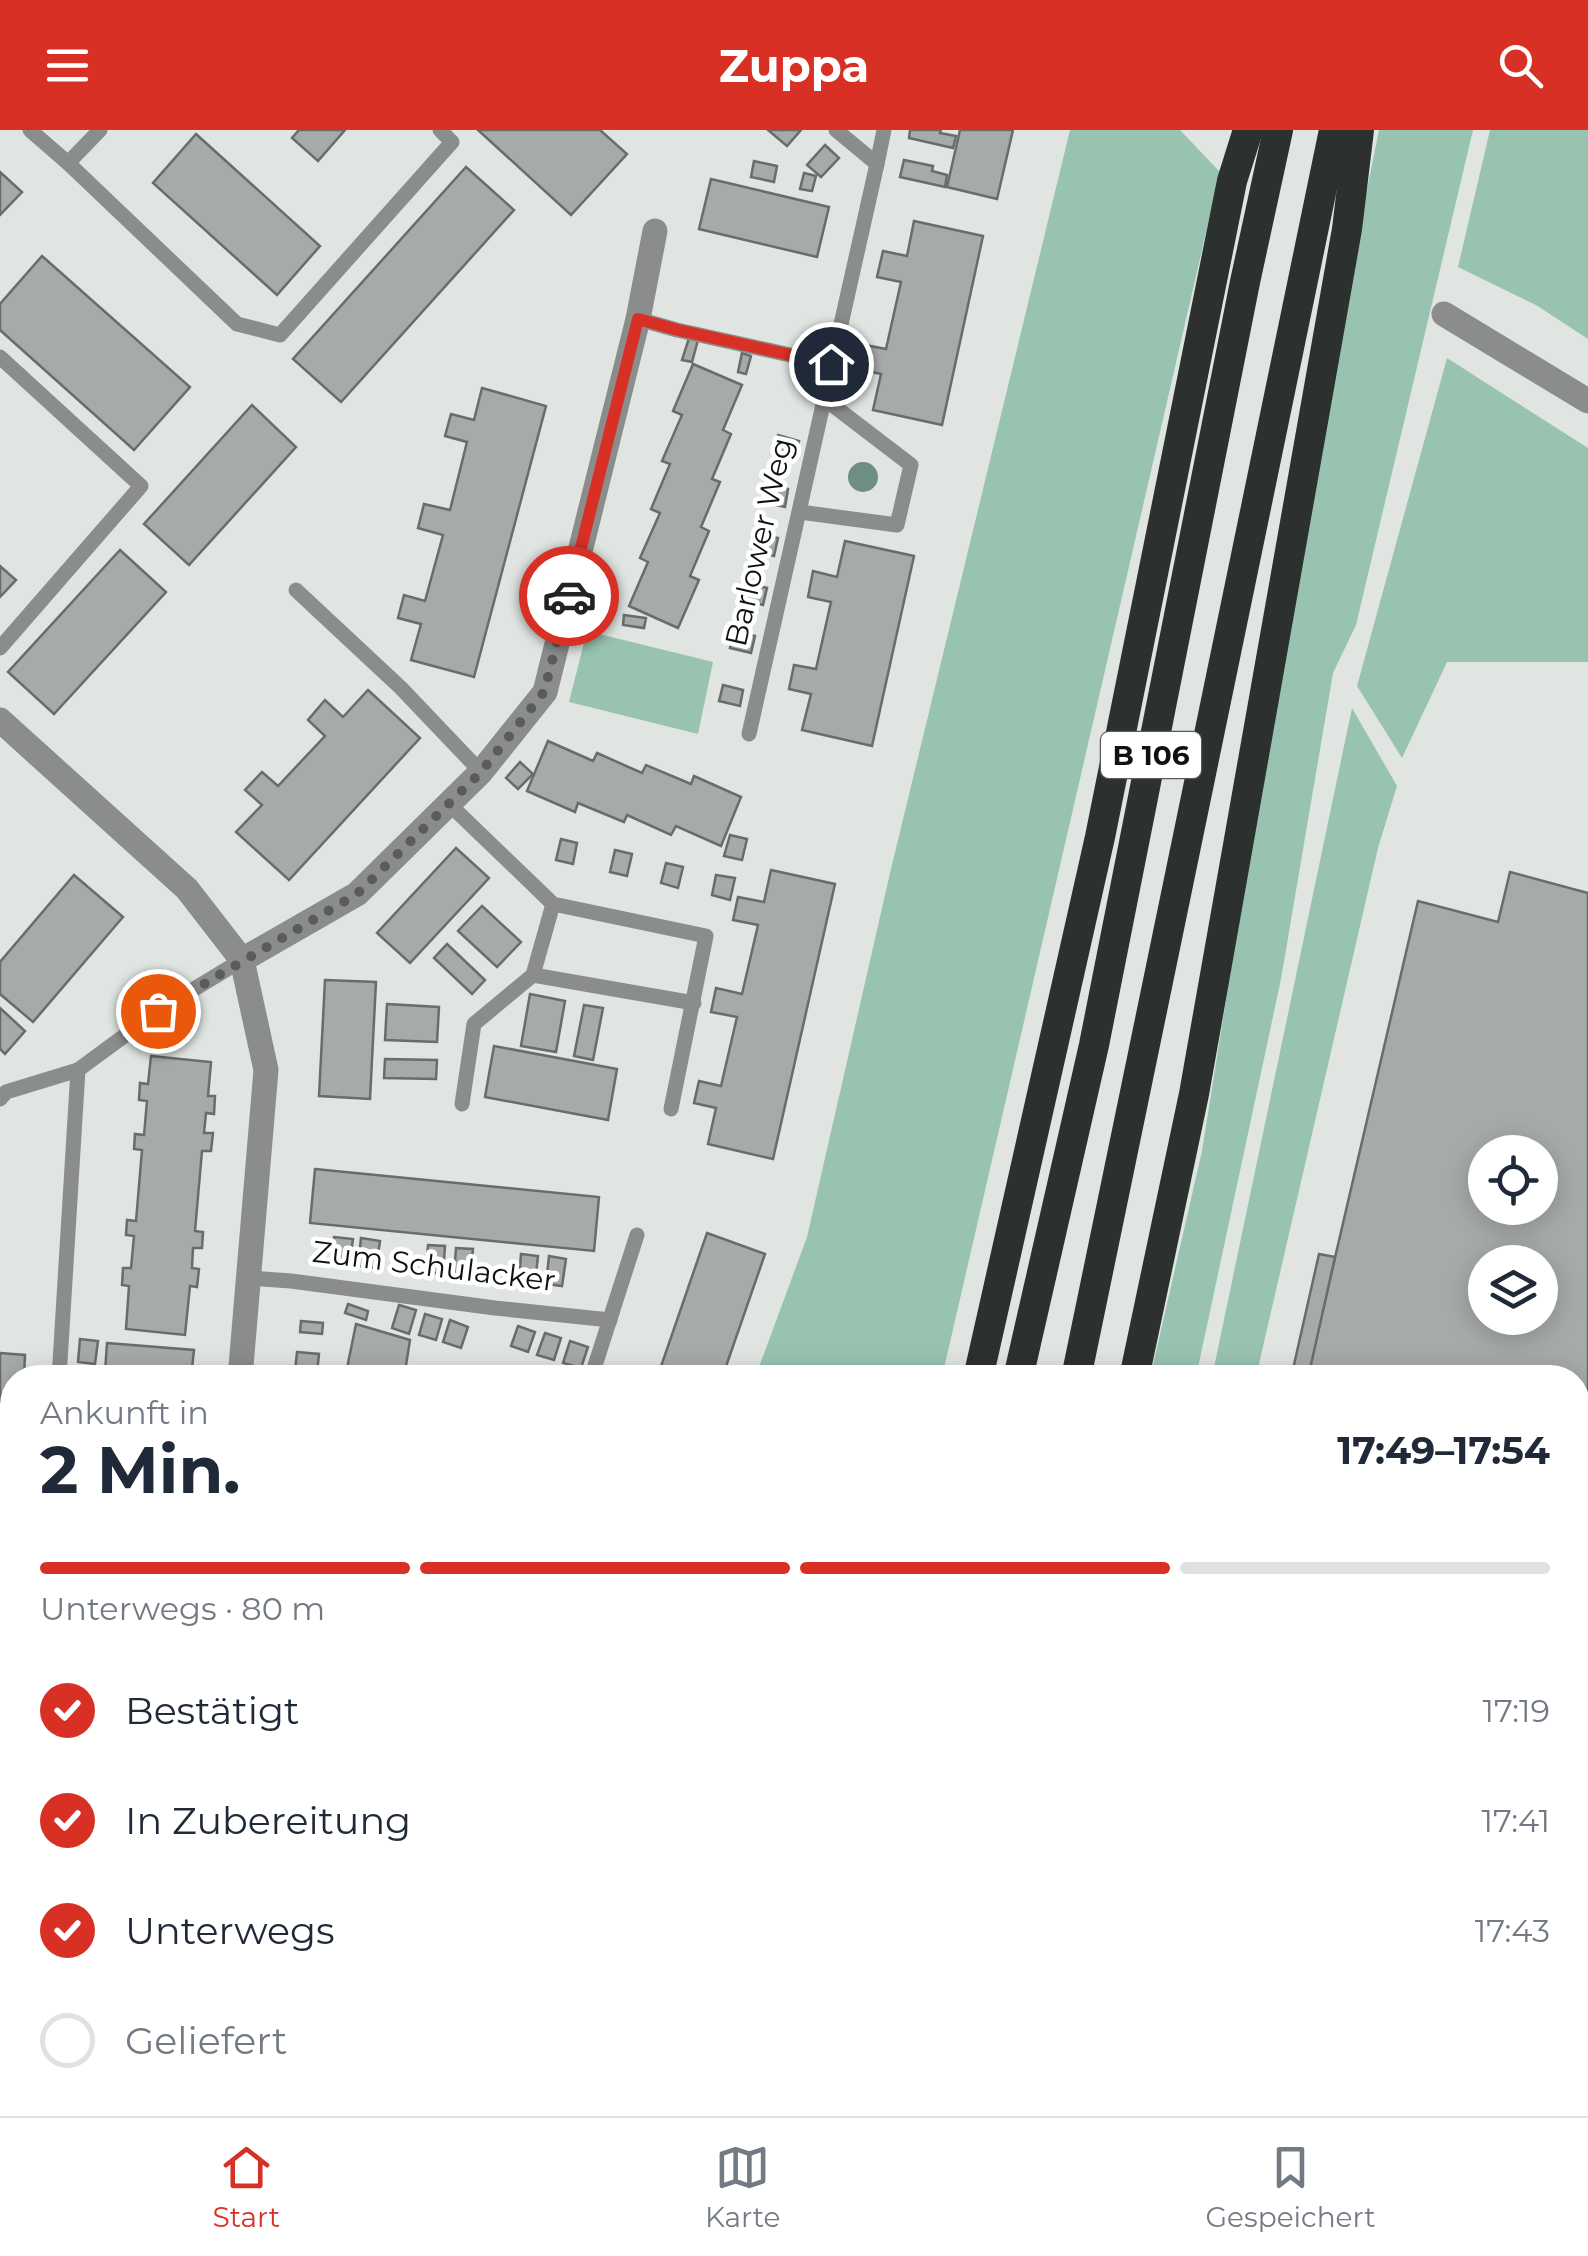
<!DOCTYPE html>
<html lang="de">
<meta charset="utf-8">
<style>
body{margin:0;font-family:Montserrat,sans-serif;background:#f6f6f7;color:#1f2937;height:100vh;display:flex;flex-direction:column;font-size:38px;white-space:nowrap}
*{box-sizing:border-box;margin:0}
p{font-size:32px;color:#747a83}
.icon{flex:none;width:55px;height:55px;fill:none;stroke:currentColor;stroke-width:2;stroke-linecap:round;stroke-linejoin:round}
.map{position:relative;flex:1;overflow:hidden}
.panel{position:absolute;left:0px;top:1235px;width:1590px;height:752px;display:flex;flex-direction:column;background:#fff;border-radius:40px 40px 0 0;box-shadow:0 5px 25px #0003}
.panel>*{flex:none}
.fabs{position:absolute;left:1468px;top:1005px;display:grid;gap:20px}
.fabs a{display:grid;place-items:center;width:90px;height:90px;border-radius:50%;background:#fff;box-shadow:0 5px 25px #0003;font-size:50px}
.pin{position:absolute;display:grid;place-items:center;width:85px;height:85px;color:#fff;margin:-42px;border:5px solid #fff;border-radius:50%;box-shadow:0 2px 10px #0007}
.courier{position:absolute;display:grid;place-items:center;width:100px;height:100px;margin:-50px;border:8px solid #d93025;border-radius:50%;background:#fff;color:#222;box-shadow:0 2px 12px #0007}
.headline em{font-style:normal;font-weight:700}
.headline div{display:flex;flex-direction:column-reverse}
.headline{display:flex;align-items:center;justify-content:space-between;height:170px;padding:0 40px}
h1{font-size:65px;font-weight:700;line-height:75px}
.bar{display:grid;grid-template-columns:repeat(4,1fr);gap:15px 10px;align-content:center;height:120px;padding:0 40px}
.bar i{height:12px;border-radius:8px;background:#e0e1e3}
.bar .on{background:#d93025}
.bar p{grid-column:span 4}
ol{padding:0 40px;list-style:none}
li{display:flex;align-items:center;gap:30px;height:110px}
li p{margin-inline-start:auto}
li .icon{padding:10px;border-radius:50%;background:#d93025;color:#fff;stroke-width:4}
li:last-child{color:#747a83}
li i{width:55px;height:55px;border:5px solid #e0e1e3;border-radius:50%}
header{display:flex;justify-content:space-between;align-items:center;height:130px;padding:0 40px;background:#d93025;color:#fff;font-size:45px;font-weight:700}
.menu{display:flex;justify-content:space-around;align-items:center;height:140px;border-top:2px solid #e0e1e3;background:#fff;font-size:28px;color:#747a83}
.menu a{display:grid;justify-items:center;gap:5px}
.menu .on{color:#d93025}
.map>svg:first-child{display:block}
</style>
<header><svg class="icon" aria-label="menu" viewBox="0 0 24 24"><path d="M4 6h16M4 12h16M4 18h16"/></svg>Zuppa<svg class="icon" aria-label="search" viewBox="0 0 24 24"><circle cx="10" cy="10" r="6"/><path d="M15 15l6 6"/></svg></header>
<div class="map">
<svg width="1588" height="1986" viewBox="0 0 1588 1986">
<rect width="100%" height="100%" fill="#e0e5e2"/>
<!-- green -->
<g fill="#98c3b0">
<path d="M1070,0h110l40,42 -278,1205 -187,1 52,-141 83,-364z"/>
<path d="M1379,0h94l-117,495 -23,48 -52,306 -85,398 -46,1 52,-227 109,-686z"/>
<path d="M1490,0h98v209l-52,-34 -78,-38z"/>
<path d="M1447,228l141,90v214h-141l-45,96 -45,-72z"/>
<path d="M587,501l126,31 -15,72 -129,-32z"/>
<path d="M1352,578l45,78 -19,62 -122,529h-44z"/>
<path d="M626,1975h187l-2,11h-186z"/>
<path d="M1019,1975h73l-1,11h-71z"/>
<path d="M1112,1975h43l-1,11h-43z"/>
</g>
<!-- building -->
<g fill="#a6aba9" stroke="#686d6b" stroke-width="2.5" fill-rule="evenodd">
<path d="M299,0h46l-27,31 -26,-23z"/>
<path d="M478,0h122l27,24 -56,61z"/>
<path d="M768,0h33l-14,16z"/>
<path d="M910,0h31l-1,3 16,3 -3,12 -44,-10z"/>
<path d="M960,0h53l-16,69 -50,-12z"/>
<path d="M196,4l124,112 -43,49 -124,-112z"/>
<path d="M825,15l14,13 -18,19 -14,-12z"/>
<path d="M904,30l29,6 -1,5 15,4 -2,12 -45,-10z"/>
<path d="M754,31l23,5 -3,16 -23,-5z"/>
<path d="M466,37l48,43 -173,192 -48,-43z"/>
<path d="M0,42l22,20 -22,23z"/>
<path d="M804,43l12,3 -4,15 -12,-2z"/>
<path d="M711,49l118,28 -12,50 -118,-28z"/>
<path d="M914,91l69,15 -41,189 -69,-15 8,-36 -22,-5 6,-24 21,4 15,-67 -24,-5 6,-26 24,5z"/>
<path d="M42,126l148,131 -56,63 -134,-120v-26z"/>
<path d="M689,208l9,2 -6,22 -10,-2z"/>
<path d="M742,223l9,3 -5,18 -8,-2z"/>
<path d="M693,234l49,21 -19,45 8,4 -19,45 8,3 -19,45 8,4 -19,45 9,4 -21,48 -49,-22 19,-44 -8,-4 20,-45 -9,-4 19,-45 -8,-3 20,-46 -9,-4z"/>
<path d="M482,258l64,18 -72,271 -63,-17 10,-36 -23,-6 6,-23 21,6 18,-66 -25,-7 6,-24 26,6 17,-68 -22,-6 6,-22 23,6z"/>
<path d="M252,275l44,42 -107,118 -45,-41z"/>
<path d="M778,305l21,6 -5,17 -21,-6z"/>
<path d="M767,354l21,5 -3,18 -22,-5z"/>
<path d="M756,404l22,4 -4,18 -22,-5z"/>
<path d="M845,411l69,15 -42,190 -70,-16 9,-36 -22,-5 5,-24 22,4 15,-67 -23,-5 5,-26 24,6z"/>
<path d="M120,420l46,42 -112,122 -46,-42z"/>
<path d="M0,436l16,14 -16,17z"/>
<path d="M745,452l22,6 -4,17 -23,-6z"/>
<path d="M624,485l22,3 -2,10 -21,-3z"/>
<path d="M733,501l22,5 -4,17 -21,-5z"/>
<path d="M723,555l20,5 -3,16 -21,-5z"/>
<path d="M368,560l52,48 -131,142 -53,-48 26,-27 -17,-15 17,-18 16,14 47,-50 -17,-16 17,-20 18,17z"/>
<path d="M548,611l45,20 4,-8 45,20 4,-8 45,19 3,-8 47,21 -20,49 -45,-20 -5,9 -44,-20 -3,7 -46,-19 -3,9 -48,-21z"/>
<path d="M520,632l13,12 -15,15 -12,-11z"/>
<path d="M730,705l17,4 -5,21 -18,-4z"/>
<path d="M561,709l16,4 -4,21 -17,-4z"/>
<path d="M456,718l33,30 -79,85 -33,-30z"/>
<path d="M615,720l17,4 -5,22 -17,-4z"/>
<path d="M666,733l17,4 -5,21 -17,-5z"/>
<path d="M771,740l64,14 -62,275 -65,-15 8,-36 -22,-5 5,-22 22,5 16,-69 -26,-5 5,-24 26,6 16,-69 -25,-5 5,-23 26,5z"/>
<path d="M1510,742l78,21v807l-10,-12v-310h-271l111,-477 80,21zM1485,1022h55v56h-55zM1485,1132h55v56h-55z"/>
<path d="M74,745l49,42 -90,105 -33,-28v-32z"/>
<path d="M716,745l19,3 -5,22 -18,-5z"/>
<path d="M482,776l39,36 -24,25 -39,-36z"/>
<path d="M447,814l38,36 -13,14 -38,-36z"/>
<path d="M325,850l51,2 -6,117 -51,-3z"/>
<path d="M530,864l35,7 -9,51 -35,-6z"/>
<path d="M387,874l52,3 -2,35 -52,-2z"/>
<path d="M584,875l19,3 -10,52 -19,-4z"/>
<path d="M0,878l25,23 -20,23 -5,-5z"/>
<path d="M494,916l123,23 -9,51 -123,-23z"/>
<path d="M151,926l60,6 -3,34h7l-1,18 -8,-1 -2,20h9l-2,18h-9l-7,80 8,1 -1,16h-9l-1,20 7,1 -2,18 -7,-1 -5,49 -59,-6 3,-43 -7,-1 1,-17h8l3,-32 -8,-1 1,-15 9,1 6,-71 -8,-1 1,-15 9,1 3,-34 -8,-1 1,-17 8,1z"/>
<path d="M385,929l52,1 -1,19 -52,-1z"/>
<path d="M315,1039l284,28 -5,54 -284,-28z"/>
<path d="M707,1103l58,21 -43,124h-65z"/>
<path d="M334,1107l19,2 -4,27 -19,-3z"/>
<path d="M361,1108l19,3 -4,27 -18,-2z"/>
<path d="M428,1115l17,1 -2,28 -17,-2z"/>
<path d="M456,1118l17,1 -3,28 -16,-2z"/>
<path d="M521,1124l17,2 -3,27 -16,-2z"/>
<path d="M1319,1124l16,3 -27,121h-17z"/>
<path d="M549,1126l17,3 -4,27 -16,-2z"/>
<path d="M348,1174l20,7 -2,9 -21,-7z"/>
<path d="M399,1175l17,5 -7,24 -17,-6z"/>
<path d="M425,1184l17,5 -6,21 -17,-5z"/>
<path d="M450,1190l18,7 -7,21 -18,-6z"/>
<path d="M301,1191l22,2 -1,11 -22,-2z"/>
<path d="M356,1194l54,16 -6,38h-59z"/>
<path d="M518,1196l17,6 -7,20 -17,-6z"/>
<path d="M545,1203l16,5 -7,22 -17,-5z"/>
<path d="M80,1209l18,2 -3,23 -17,-2z"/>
<path d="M570,1211l18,6 -7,21 -18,-5z"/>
<path d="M107,1213l87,7 -3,28 -86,-6z"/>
<path d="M297,1222l22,2 -2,19 -22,-2z"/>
<path d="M0,1223l25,2 -1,23h-12v26l-12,-2z"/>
<path d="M1,1377l11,1v61l-12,-1z"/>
<path d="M1578,1558l10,12v41l-10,-12z"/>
<path d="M6,1608l6,1v55l-12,-3v-32z"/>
<path d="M29,1975h80l-1,11h-80z"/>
<path d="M229,1975h38v11h-39z"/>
<path d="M522,1975h54l12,3 -1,8h-67z"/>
</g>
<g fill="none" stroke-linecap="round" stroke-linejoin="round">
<!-- lane -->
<g stroke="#8b8d8c" stroke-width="15">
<path d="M30,0l38,33 32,-33"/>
<path d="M68,33l169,161 43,11 172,-193 -12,-12"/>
<path d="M877,34l7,-34"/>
<path d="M638,189l39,11 154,34"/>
<path d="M0,227l141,129 -141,162"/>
<path d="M800,382l97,13 14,-60 -85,-65"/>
<path d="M296,460l105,98 80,84"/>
<path d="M749,604l128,-570 -41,-34"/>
<path d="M448,673l105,101 153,32 -35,173"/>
<path d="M533,845l161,28"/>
<path d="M0,969l6,-7 72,-22"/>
<path d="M462,974l12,-80 59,-49 20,-71"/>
<path d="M249,1148l42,3 204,27 115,12"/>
<path d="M59,1248l19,-308 80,-59 84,-51"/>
<path d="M591,1248l46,-143"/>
<path d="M0,1294l12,1"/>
<path d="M1578,1630l10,12"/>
<path d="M1424,1975l10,11"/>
<path d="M456,1986l1,-11"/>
<path d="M1203,1986l2,-11"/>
</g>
<!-- street -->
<g stroke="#8b8d8c" stroke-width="25">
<path d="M1444,184l144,87"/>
<path d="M0,590l187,169 55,71 24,110 -26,308"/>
<path d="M242,830l115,-66 124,-122 64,-80 93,-373 17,-88"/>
<path d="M0,1537l12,2"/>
<path d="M168,1986l1,-11"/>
</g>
<!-- highway -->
<g stroke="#2c302e" stroke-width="30">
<path d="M978,1248l122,-541 132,-656 16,-51"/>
<path d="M1018,1248l76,-333 151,-763 33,-152"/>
<path d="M1076,1248l258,-1248"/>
<path d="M1134,1248l60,-284 153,-865 12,-99"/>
<path d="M839,1986l2,-11"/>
<path d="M893,1986l1,-11"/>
<path d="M947,1986l1,-11"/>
<path d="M1005,1986l1,-11"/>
</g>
</g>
<!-- trees -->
<circle fill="#6f8e82" cx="863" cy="347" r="15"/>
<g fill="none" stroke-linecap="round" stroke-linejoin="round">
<!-- done -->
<path stroke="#595c5a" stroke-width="10" stroke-dasharray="0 18" d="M158,881l199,-117 124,-122 63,-80 25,-96"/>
<!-- route -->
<path stroke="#d93025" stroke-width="12" d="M569,466l69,-277 40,11 153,34"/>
</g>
<g text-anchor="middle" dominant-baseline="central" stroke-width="9" stroke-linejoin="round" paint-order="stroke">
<!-- shield labels -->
<rect fill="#fff" stroke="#585958" stroke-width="2.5" x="1101" y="602" width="100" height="46" rx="8"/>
<g font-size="28" font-weight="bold" fill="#101211">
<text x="1151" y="625">B 106</text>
</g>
<!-- street labels -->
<g font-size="30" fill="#101211" stroke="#fff">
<text transform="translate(759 412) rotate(-77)">Barlower Weg</text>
<text transform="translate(434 1136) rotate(7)">Zum Schulacker</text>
</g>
</g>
</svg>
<div class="fabs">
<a><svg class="icon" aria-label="locate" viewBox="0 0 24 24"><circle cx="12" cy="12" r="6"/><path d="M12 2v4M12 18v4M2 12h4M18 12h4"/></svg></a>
<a><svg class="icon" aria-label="layers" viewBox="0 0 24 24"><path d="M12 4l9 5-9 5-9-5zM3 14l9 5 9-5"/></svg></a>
</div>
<div class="pin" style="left:158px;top:881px;background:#ea580c"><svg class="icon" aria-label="bag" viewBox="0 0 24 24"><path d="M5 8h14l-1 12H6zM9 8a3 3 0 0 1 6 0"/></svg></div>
<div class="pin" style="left:831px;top:234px;background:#1f2937"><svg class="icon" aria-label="home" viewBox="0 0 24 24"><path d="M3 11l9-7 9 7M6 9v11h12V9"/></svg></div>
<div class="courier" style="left:569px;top:466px"><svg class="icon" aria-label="car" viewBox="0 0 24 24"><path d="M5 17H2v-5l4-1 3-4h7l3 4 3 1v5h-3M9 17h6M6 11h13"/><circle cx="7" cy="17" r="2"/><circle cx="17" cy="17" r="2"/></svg></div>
<section class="panel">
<div class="headline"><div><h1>2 Min.</h1><p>Ankunft in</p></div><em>17:49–17:54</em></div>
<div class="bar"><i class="on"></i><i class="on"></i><i class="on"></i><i></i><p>Unterwegs · 80 m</p></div>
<ol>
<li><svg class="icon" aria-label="check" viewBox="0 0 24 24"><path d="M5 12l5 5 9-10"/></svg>Bestätigt<p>17:19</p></li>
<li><svg class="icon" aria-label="check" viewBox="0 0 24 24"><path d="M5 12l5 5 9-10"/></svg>In Zubereitung<p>17:41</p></li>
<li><svg class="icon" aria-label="check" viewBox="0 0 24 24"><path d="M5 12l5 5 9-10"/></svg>Unterwegs<p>17:43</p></li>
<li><i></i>Geliefert</li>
</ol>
</section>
</div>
<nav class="menu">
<a class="on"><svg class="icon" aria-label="home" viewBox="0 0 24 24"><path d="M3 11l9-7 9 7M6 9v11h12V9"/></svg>Start</a>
<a><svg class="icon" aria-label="map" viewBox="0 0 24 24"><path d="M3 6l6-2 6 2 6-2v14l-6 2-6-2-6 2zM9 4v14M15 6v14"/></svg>Karte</a>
<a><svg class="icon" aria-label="saved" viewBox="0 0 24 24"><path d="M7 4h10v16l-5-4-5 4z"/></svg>Gespeichert</a>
</nav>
